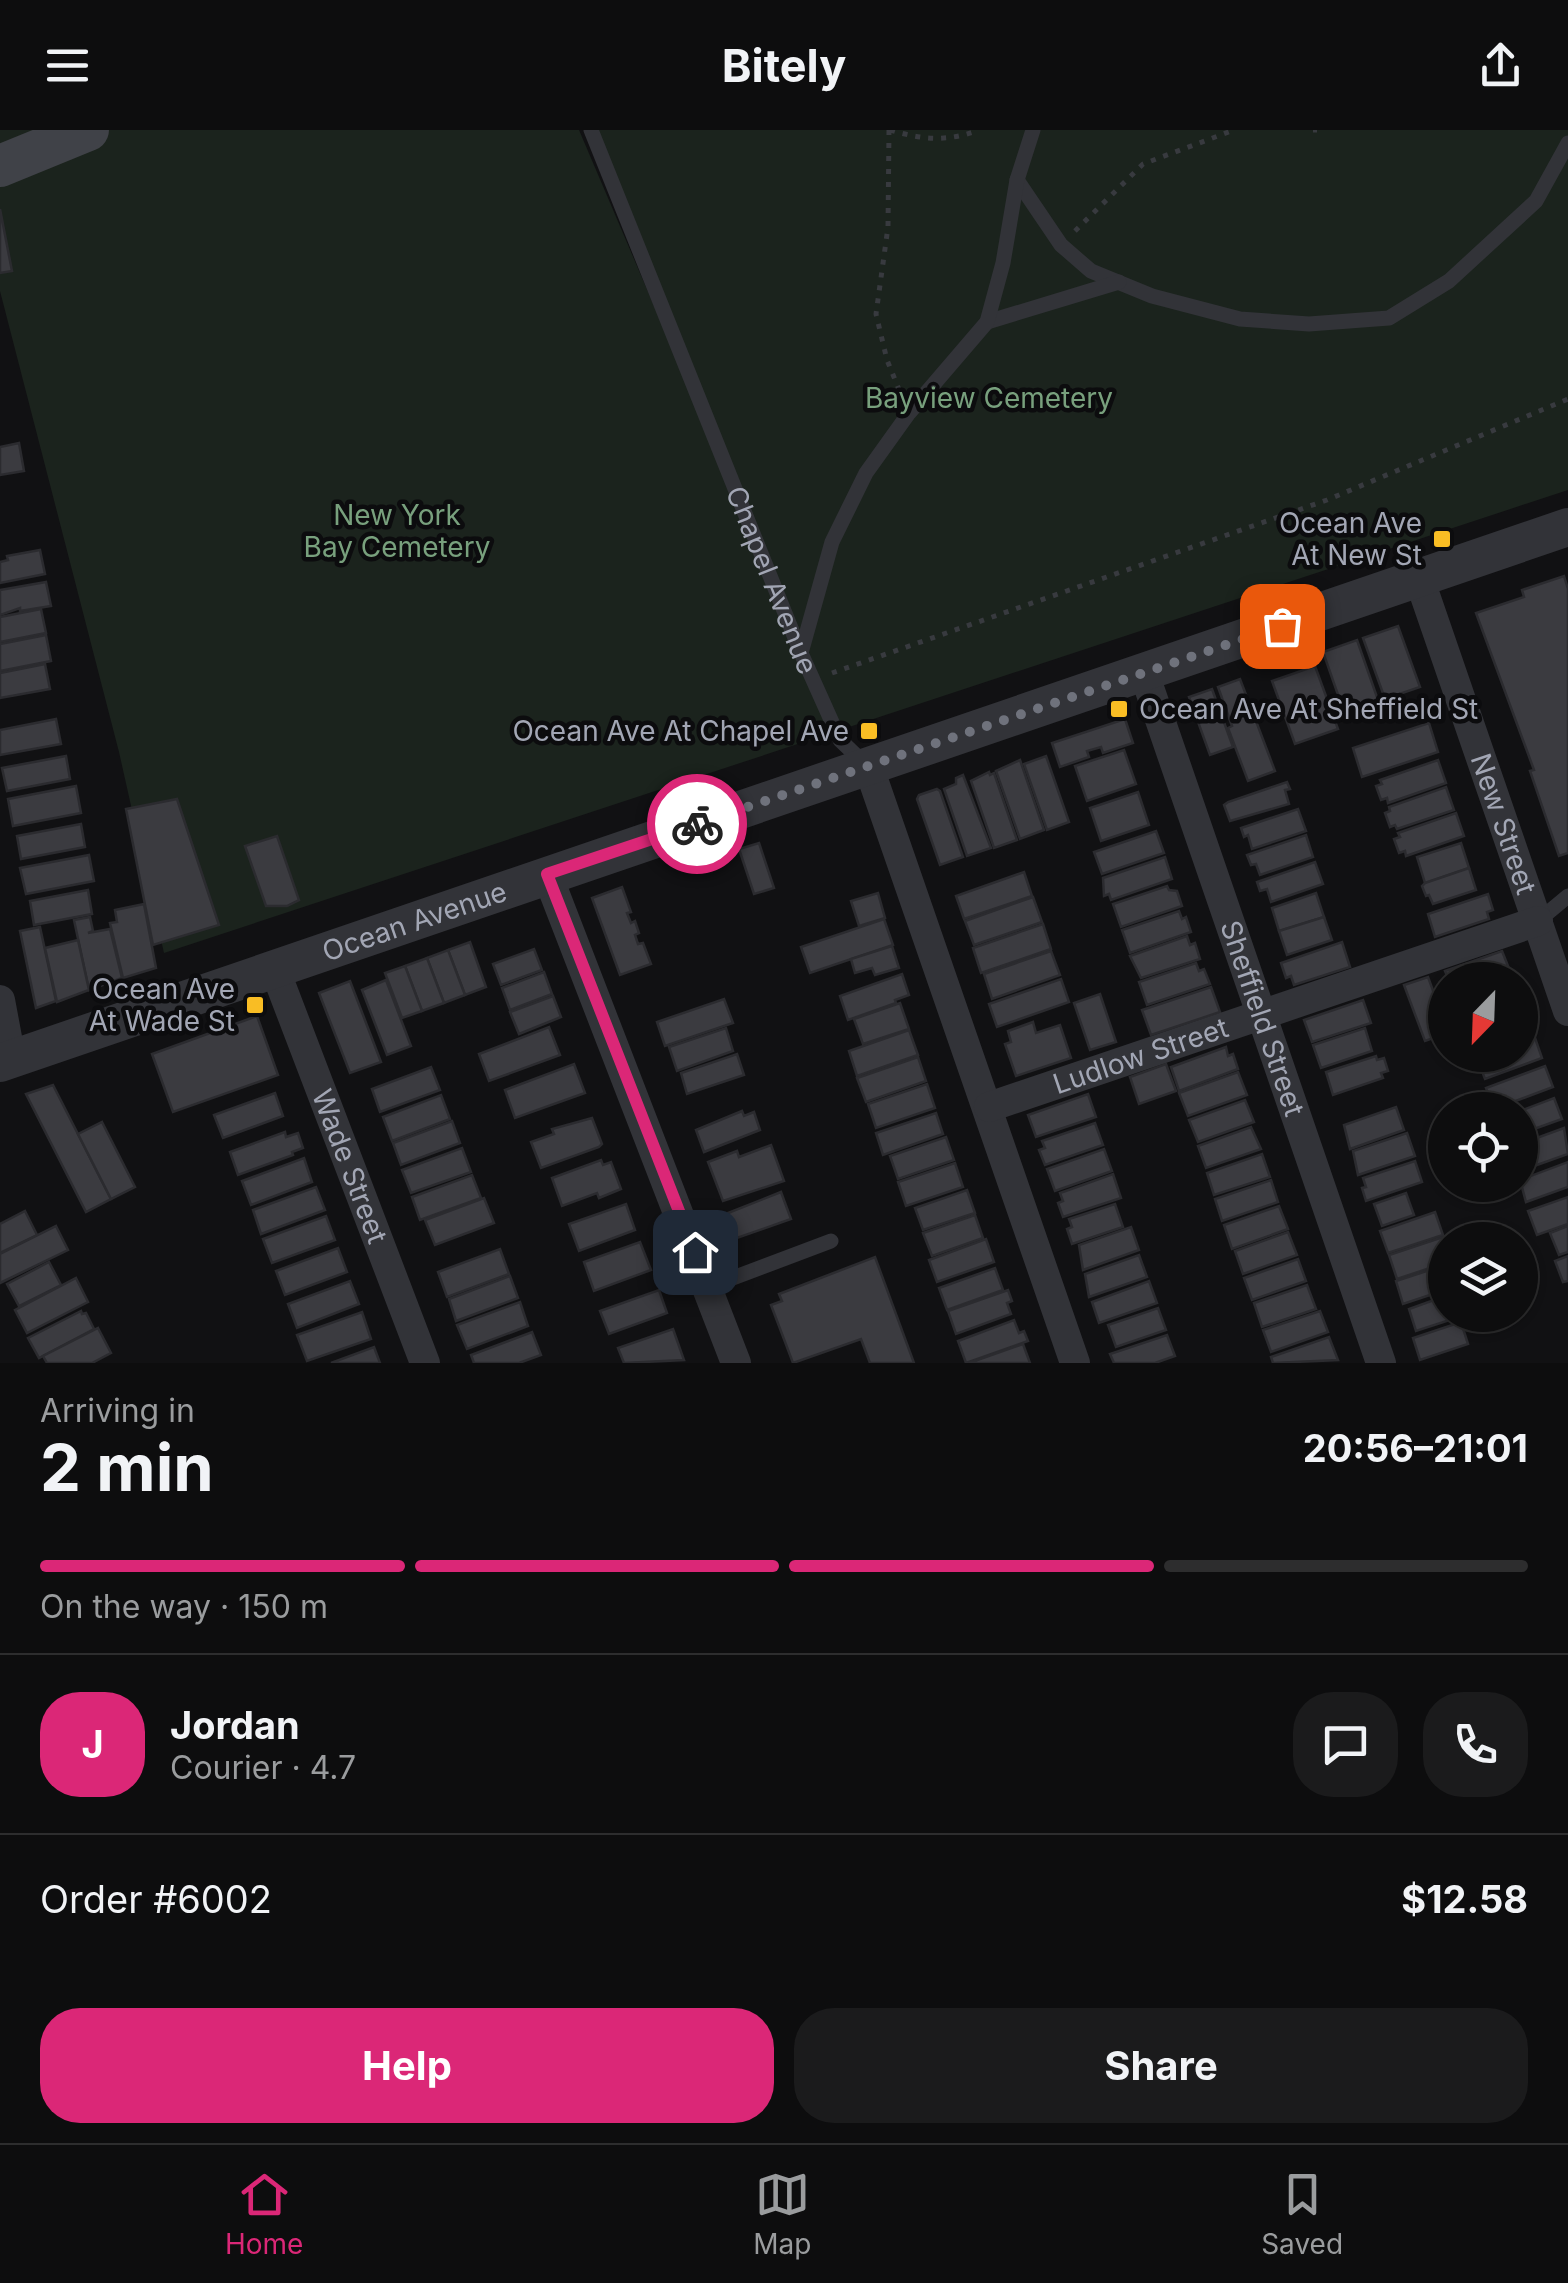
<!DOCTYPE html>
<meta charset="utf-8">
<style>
body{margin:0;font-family:Inter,sans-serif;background:#1b1b1c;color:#f1f3f6;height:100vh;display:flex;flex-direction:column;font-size:38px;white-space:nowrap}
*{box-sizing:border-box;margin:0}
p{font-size:32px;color:#9a9c9e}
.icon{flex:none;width:55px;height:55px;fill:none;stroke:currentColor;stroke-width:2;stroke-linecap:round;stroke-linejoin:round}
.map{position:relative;height:1233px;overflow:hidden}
.sheet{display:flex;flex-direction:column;background:#0d0d0e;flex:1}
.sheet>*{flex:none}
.needle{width:65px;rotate:203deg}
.fabs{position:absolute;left:1428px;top:832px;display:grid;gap:20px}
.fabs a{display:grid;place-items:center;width:110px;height:110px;border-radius:50%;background:#0d0d0e;box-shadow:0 2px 8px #0004,0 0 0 2px #2d2d2e;font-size:50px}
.pin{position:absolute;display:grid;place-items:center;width:85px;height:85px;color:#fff;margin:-42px;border-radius:20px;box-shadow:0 5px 15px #0006}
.courier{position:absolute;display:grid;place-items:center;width:100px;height:100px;margin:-50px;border:8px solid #db2777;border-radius:50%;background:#fff;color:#222;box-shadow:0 2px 12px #0007}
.overview em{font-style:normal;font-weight:700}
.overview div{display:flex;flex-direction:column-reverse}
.overview{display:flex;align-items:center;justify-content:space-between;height:170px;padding:0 40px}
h1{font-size:65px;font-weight:700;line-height:75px}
.bar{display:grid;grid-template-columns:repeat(4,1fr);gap:15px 10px;align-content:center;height:120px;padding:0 40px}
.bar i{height:12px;border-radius:8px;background:#2d2d2e}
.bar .on{background:#db2777}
.bar p{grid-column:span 4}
.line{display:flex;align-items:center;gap:25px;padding:0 40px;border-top:2px solid #2d2d2e}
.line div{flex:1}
.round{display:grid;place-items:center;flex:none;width:105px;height:105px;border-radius:40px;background:#1b1b1c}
.primary-button{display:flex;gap:20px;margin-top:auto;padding:20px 40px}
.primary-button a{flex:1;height:115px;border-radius:40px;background:#db2777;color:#fff;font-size:40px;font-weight:700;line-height:115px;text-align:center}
.primary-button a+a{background:#1b1b1c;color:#f1f3f6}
header{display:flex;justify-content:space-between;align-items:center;height:130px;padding:0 40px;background:#0d0d0e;font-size:45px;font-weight:700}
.menu{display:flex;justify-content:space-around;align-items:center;height:140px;border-top:2px solid #2d2d2e;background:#0d0d0e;font-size:28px;color:#9a9c9e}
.menu a{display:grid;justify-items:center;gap:5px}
.menu .on{color:#db2777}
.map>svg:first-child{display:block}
</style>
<header><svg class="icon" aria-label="menu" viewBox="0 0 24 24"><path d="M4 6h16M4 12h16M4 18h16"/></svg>Bitely<svg class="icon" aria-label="share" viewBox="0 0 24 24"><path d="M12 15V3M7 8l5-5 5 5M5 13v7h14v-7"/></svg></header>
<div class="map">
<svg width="1568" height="1233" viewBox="0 0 1568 1233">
<rect width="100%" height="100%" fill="#111113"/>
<!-- green -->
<path fill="#1b231d" d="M0,0h579l200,469 -185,-469h974v360l-1404,463 -45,-201 -119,-461z"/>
<!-- building -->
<g fill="#3b3b40" stroke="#2b2b2f" stroke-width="2.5">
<path d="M0,79l12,62 -12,2z"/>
<path d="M19,313l5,28 -24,4v-28z"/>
<path d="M40,420l5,24 -45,9v-21l8,-2 -1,-4z"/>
<path d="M1564,446l4,13v264l-9,3 -29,-85 4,-1 -58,-157 48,-16 -2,-7z"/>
<path d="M46,452l5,24 -31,5v-3l-20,7v-25z"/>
<path d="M41,479l5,24 -46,9v-25z"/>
<path d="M1398,496l22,61 -35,12 -22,-61z"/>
<path d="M46,505l5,26 -51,10v-27z"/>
<path d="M1357,510l21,60 -34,12 -21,-60z"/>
<path d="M45,534l5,25 -50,9v-25z"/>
<path d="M1315,536l23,63 -43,15 -23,-63z"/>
<path d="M1240,549l35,92 -27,10 -20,-53 4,-2 -14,-39z"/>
<path d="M1212,559l21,58 -23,8 -21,-58z"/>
<path d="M56,589l5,25 -61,11v-25z"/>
<path d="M1125,589l8,24 -30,10 -2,-6 -14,4 2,6 -29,10 -8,-24z"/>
<path d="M1429,593l9,29 -76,25 -9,-29z"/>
<path d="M1124,620l12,34 -49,17 -12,-35z"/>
<path d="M66,626l4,23 -63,12 -5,-23z"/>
<path d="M1046,626l23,66 -22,8 -23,-66z"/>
<path d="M1020,630l24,70 -24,9 -24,-68z"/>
<path d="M1438,630l8,23 -58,20 -1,-5 -6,2 -5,-14 6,-2 -2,-4z"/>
<path d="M989,642l1,3 4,-2 23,67 -23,8 -23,-67z"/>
<path d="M963,645l28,73 -24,8 -23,-67 12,-5v-6z"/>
<path d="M1287,652l3,7 -5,1 4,14 -59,17 -6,-16 4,-3z"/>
<path d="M76,656l5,27 -68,13 -5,-27z"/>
<path d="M1446,657l8,23 -57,19 -2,-4 -5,2 -5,-14 5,-2 -1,-4z"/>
<path d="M937,659l3,2 23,66 -23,8 -23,-66 2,-4z"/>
<path d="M1138,662l11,33 -48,16 -11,-33z"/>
<path d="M177,669l42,126 -66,20 -27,-136z"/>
<path d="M1298,679l8,22 -54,18 -4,-14 -4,2 -3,-9z"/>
<path d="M1456,683l8,23 -58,20 -1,-5 -6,2 -5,-14 6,-2 -2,-4z"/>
<path d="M81,694l4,23 -64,12 -4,-23z"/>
<path d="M1156,701l8,22 -62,21 -8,-22z"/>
<path d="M1306,705l7,22 -53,18 -4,-11 -5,1 -4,-10z"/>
<path d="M277,706l22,64 -12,6h-21l-21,-60z"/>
<path d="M759,713l15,45 -20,6 -15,-45z"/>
<path d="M1461,713l8,25 -44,15 -8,-26z"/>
<path d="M89,725l5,26 -68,13 -6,-26z"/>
<path d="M1165,727l7,22 -61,21 -2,-6 -5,2 -1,-18z"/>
<path d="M1315,732l8,22 -52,18 -4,-13 -7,2 -3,-9z"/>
<path d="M1469,738l7,22 -43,14 -4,-9 -3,1 -4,-10 3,-3z"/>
<path d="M1024,742l8,24 -68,23 -8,-23z"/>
<path d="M1167,756l2,4 8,1 5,15 -61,21 -8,-23z"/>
<path d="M622,757l9,25 -4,1 4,10 4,-2 4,12 -4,2 3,9 5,-1 8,21 -31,11 -28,-77z"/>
<path d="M88,760l4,24 -58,11 -4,-24z"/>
<path d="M878,763l7,25 -26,8 -8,-25z"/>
<path d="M1316,763l8,24 -45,14 -7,-23z"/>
<path d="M1488,764l5,16 -6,2 2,7 -54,18 -7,-23z"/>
<path d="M1033,767l9,25 -68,23 -9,-24z"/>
<path d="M144,774l12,64 -33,10 -13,-55 7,-1 -2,-12z"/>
<path d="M1179,781l3,8 4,-2 5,15 -61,21 -8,-23z"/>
<path d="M90,787l3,14 -5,2 22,-4 12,49 -33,12 -15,-70z"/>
<path d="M1324,787l8,23 -45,15 -8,-24z"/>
<path d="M884,789l9,26 -83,28 -9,-26z"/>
<path d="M1043,794l8,25 -70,24 -8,-25z"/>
<path d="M40,797l16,74 -20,7 -16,-77z"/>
<path d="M1187,806l3,9 5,-2 5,16 -59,19 -11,-22z"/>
<path d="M78,810l11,50 -32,12 -12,-54z"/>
<path d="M470,812l16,45 -21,8 -17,-45z"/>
<path d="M1342,812l8,25 -56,18 -3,-9 -5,2 -5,-15z"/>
<path d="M892,816l7,22 -24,7 -3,-7 -17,5 -4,-14z"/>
<path d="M534,819l8,21 -41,15 -8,-21z"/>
<path d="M448,820l17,45 -21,8 -17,-45z"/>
<path d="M1051,821l9,24 -68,24 -8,-25z"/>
<path d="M1502,821l10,25 -13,4h-50l-4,-9z"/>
<path d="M427,828l17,45 -22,8 -17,-45z"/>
<path d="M1196,833l3,8 5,-2 6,15 -63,21 -8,-23z"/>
<path d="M405,836l17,45 -20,7 -17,-45z"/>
<path d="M544,842l8,22 -42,16 -8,-22z"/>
<path d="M902,844l7,21 -14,5 1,3 -48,17 -8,-24z"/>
<path d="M1428,847l17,46v11l-20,7 -21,-56z"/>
<path d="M1061,849l8,23 -72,25 -8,-23z"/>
<path d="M386,850l25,66 -24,9 -25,-65z"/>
<path d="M350,851l31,81 -31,11 -31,-80z"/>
<path d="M1211,857l9,25 -69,23 -9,-25z"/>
<path d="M1100,864l16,48 -26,8 -16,-47z"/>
<path d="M553,866l8,21 -42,17 -9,-22z"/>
<path d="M724,869l9,24 -68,23 -8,-24z"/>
<path d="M1363,870l8,23 -59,19 -8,-22z"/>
<path d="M900,873l9,26 -46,15 -9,-25z"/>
<path d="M257,886l21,59 -105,37 -21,-58z"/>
<path d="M1033,892l3,11 24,-8 11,33 -55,18 -11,-32 6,-2 -3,-11z"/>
<path d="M549,897l11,28 -71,26 -10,-27z"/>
<path d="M726,898l7,23 -56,20 -8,-24z"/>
<path d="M1365,898l7,23 -51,17 -8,-23z"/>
<path d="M909,900l9,25 -61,21 -8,-25z"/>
<path d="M1534,905l8,23 -57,21 -9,-23 44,-1v-15z"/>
<path d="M1226,917l2,9 5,-2 5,15 -59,22 -8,-24z"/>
<path d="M737,924l7,21 -57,19 -6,-21z"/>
<path d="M1376,926l1,4 7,-2 4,13 -7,2 2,5 -50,17 -7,-23z"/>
<path d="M918,927l8,24 -60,21 -9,-24z"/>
<path d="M574,934l11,29 -70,25 -10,-28z"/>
<path d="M1166,934l10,27 -37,13 -9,-27z"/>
<path d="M1545,936l8,21 -59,22 -8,-21z"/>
<path d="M431,937l9,23 -60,22 -8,-23z"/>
<path d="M1238,942l9,23 -59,21 -9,-23z"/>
<path d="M927,954l8,24 -59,20 -8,-24z"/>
<path d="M53,955l58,114 -25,13 -60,-118z"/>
<path d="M275,963l8,23 -60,22 -9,-23z"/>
<path d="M1088,964l8,23 -60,20 -8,-22z"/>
<path d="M441,965l9,24 -58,22 -9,-24z"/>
<path d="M1554,968l8,21 -42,15v-23z"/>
<path d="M1245,970l9,22 -56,20 -9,-22z"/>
<path d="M1396,977l8,23 -54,19 -6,-24z"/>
<path d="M742,981l2,5 10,-4 6,18 -56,22 -8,-22z"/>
<path d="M936,983l7,21 -60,21 -7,-22z"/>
<path d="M592,988l10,26 -3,3 -58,21 -10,-26 23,-8 -2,-5z"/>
<path d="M452,991l8,22 -59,22 -8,-22z"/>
<path d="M102,992l33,65 -24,12 -33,-65z"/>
<path d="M1095,993l8,22 -58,20 -6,-15 6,-2 -3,-7z"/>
<path d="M1251,997l10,22 -55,19 -8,-22z"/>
<path d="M1564,998l4,26 -48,17v-27z"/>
<path d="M285,1002l1,5 12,-4 5,15 -11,4 1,3 -55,20 -8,-23z"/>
<path d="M1407,1003l8,23 -57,19 -5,-24z"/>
<path d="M946,1007l8,23 -56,19 -8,-23z"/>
<path d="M771,1015l13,36 -61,20 -15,-39 29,-11 2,6z"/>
<path d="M462,1018l9,24 -60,21 -9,-23z"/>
<path d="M1104,1019l8,22 -57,20 -8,-22z"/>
<path d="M1262,1024l8,23 -56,18 -7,-22z"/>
<path d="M304,1028l8,24 -61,23 -9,-24z"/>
<path d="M601,1030l2,5 8,-3 10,27 -22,9 -2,-5 -35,13 -10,-28z"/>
<path d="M1415,1031l7,21 -56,19 -4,-13 4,-1 -3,-9z"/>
<path d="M1568,1032v25l-42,15 -6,-22z"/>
<path d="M955,1033l8,24 -57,19 -8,-24z"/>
<path d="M1113,1044l8,24 -58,19 -5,-14 5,-2 -3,-8z"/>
<path d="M472,1045l9,23 -61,22 -8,-23z"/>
<path d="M1271,1050l7,22 -56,19 -7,-22z"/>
<path d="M316,1057l9,23 -64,24 -8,-24z"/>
<path d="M967,1060l8,23 -52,17 -8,-22z"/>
<path d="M781,1062l10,27 -54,19 -9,-25z"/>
<path d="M1406,1063l8,22 -32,11 -8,-22z"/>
<path d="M1568,1067v27l-31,11 -9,-24z"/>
<path d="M484,1068l10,25 -59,22 -10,-25z"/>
<path d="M626,1074l9,26 -56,21 -10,-27z"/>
<path d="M1115,1074l8,23 -51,17 -5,-15 5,-2 -3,-8z"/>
<path d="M1279,1076l9,23 -56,20 -8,-24z"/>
<path d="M25,1081l12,24 -37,18v-29z"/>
<path d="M1435,1082l8,23 -55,18 -8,-22z"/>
<path d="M975,1085l8,23 -51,18 -9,-23z"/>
<path d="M326,1086l9,24 -63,23 -9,-24z"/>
<path d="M56,1096l12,24 -68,33v-29z"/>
<path d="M1568,1096v26l-9,3 -9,-22z"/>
<path d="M1131,1097l8,23 -56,20 -4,-25z"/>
<path d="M1288,1102l9,23 -54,19 -8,-23z"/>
<path d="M1452,1104l2,6h-9v23l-48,16 -8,-24z"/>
<path d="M986,1109l8,23 -57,20 -8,-22z"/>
<path d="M640,1112l11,28 -57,21 -10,-29z"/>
<path d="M338,1118l9,24 -62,23 -9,-24z"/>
<path d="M500,1119l9,25 -62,23 -9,-25z"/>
<path d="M1139,1125l8,22 -58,20 -4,-23z"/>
<path d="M1568,1126v25l-5,1 -8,-21z"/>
<path d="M875,1127l39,106h-44l-9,-24 -68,24 -22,-58 11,-4 -3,-7z"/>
<path d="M1298,1129l8,22 -54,19 -8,-22z"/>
<path d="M49,1132l12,23 -42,21 -12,-22z"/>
<path d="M1445,1135v25l-42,14 -7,-23z"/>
<path d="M995,1138l8,22 -56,20 -8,-22z"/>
<path d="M510,1146l8,22 -62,23 -7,-22z"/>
<path d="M76,1148l12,24 -61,31 -12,-23z"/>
<path d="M350,1151l9,23 -62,24 -9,-24z"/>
<path d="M1149,1151l8,22 -58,20 -7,-21z"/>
<path d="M1307,1155l9,24 -54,18 -8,-24z"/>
<path d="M659,1160l8,23 -58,21 -9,-23z"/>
<path d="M1008,1160l4,11 -5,2 4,11 -55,20 -8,-23z"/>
<path d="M1445,1166v19h13l-2,3 -40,13 -7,-22z"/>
<path d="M520,1172l8,24 -61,23 -10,-24z"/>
<path d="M1158,1178l8,22 -50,17 -8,-22z"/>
<path d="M81,1181l1,3 4,-1 8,16 -55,29 -11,-20z"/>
<path d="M1320,1181l8,21 -57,20 -8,-22z"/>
<path d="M362,1182l9,27 -64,22 -10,-26z"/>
<path d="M1014,1190l5,13 5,-2 4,10 -62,22 -8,-22z"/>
<path d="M1461,1192l7,22 -48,16 -7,-22z"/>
<path d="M98,1198l13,25 -19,10h-45l-4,-7z"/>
<path d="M673,1199l11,31 -60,3 -6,-15z"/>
<path d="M532,1202l9,23 -22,8h-45l-3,-8z"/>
<path d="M1167,1205l8,21 -20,7h-41l-4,-9z"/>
<path d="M1329,1207l9,23 -65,3 -2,-6z"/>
<path d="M1023,1214l7,19h-61z"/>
<path d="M374,1217l6,16h-49z"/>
</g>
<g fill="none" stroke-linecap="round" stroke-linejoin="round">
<!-- path -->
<g stroke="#383a3f" stroke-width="5" stroke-dasharray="5 8" stroke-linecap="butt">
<path d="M889,0l-1,97 -12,87 11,46 13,32"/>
<path d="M890,0c33,10 57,12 89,0"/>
<path d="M1313,0h4"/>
<path d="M1075,101l68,-67 91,-34"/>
<path d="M832,543l495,-173 241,-101"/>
</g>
<!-- service -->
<g stroke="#323338" stroke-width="15">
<path id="s1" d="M591,0l210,523 39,87 26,25"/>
<path d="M1017,50l44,65 30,26 61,25 88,23 69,5 80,-6 60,-37 87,-80 32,-58"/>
<path d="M987,192l132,-40"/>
<path d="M801,523l31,-111 34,-69 43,-60 78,-91 16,-59 14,-83 16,-50"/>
<path d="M1538,791l30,-25"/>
<path d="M709,1157l122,-46"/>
</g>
<!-- minor -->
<g stroke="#323338" stroke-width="30">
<path id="s2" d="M1419,448l149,433"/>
<path id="s3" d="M1144,543l237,690"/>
<path d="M869,638l206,595"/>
<path d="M547,744l189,489"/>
<path id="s4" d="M275,840l150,393"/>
<path d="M0,870l11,59"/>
<path id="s5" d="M989,977l549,-186"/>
</g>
<!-- tertiary -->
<path stroke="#323338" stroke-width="38" id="s6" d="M0,933l1568,-536"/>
<!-- secondary -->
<path stroke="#404248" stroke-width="42" d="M0,36l88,-36"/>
</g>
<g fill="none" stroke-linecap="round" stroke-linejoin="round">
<!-- done -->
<path stroke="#6f727c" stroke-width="10" stroke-dasharray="0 18" d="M697,694l585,-198"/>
<!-- route -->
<path stroke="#db2777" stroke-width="12" d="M695,1122l-148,-378 150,-50"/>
</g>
<!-- markers -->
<g fill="#f9bd24" stroke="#0c0c0e" stroke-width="4">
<rect x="1432" y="399" width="20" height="20" rx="5"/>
<rect x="1109" y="569" width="20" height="20" rx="5"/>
<rect x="859" y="591" width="20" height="20" rx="5"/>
<rect x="245" y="865" width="20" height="20" rx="5"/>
</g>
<g text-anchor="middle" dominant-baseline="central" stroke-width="9" stroke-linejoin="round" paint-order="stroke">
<!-- park labels -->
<g font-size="28" fill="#78a07d" stroke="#0c0c0e">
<text x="989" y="268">Bayview Cemetery</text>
<text x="397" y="385">New York<tspan x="397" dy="32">Bay Cemetery</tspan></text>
</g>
<!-- poi labels -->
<g font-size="28" fill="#a2a6b4" stroke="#0c0c0e" text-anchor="end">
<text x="1422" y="393">Ocean Ave<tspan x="1422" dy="32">At New St</tspan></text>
<text x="1139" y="579" text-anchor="start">Ocean Ave At Sheffield St</text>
<text x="849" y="601">Ocean Ave At Chapel Ave</text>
<text x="235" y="859">Ocean Ave<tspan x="235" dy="32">At Wade St</tspan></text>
</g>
<!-- street labels -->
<g font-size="28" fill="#a2a6b4" stroke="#0c0c0e">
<text stroke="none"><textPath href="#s1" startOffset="485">Chapel Avenue</textPath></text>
<text stroke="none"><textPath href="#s2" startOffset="260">New Street</textPath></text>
<text stroke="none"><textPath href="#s6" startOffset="438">Ocean Avenue</textPath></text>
<text stroke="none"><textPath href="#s3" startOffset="365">Sheffield Street</textPath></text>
<text stroke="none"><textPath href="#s5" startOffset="160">Ludlow Street</textPath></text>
<text stroke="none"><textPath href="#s4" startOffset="210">Wade Street</textPath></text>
</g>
</g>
</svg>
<div class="fabs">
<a><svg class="needle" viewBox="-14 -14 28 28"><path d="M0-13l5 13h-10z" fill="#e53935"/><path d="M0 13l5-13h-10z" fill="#9a9c9e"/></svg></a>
<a><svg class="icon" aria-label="locate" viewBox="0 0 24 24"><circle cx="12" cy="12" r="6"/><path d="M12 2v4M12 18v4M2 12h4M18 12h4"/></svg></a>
<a><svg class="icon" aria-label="layers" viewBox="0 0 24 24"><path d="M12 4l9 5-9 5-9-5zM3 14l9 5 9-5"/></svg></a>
</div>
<div class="pin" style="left:1282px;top:496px;background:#ea580c"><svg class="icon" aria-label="bag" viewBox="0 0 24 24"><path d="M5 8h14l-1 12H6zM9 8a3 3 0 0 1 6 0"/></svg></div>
<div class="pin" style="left:695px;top:1122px;background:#1f2937"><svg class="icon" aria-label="home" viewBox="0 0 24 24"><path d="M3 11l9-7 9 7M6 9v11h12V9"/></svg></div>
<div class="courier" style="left:697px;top:694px"><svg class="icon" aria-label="bike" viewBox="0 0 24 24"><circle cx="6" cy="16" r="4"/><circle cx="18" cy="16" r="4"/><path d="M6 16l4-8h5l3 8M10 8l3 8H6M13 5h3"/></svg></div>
</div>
<section class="sheet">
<div class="overview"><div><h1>2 min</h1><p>Arriving in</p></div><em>20:56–21:01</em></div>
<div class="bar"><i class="on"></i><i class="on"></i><i class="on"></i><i></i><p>On the way · 150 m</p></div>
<div class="line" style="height:180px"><b class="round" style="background:#db2777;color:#fff">J</b><div><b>Jordan</b><p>Courier · 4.7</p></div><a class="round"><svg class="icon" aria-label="chat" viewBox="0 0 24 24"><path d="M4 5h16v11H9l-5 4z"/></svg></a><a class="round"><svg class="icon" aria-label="phone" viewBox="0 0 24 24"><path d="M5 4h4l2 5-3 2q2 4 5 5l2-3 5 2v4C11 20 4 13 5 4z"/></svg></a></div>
<div class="line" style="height:130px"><div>Order #6002</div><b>$12.58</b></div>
<div class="primary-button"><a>Help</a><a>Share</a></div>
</section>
<nav class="menu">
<a class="on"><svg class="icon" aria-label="home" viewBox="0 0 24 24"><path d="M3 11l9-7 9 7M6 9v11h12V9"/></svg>Home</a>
<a><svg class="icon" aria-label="map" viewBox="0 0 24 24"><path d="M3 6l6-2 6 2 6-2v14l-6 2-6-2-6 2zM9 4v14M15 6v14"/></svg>Map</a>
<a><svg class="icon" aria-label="saved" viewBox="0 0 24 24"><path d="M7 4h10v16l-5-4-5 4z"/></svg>Saved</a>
</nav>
